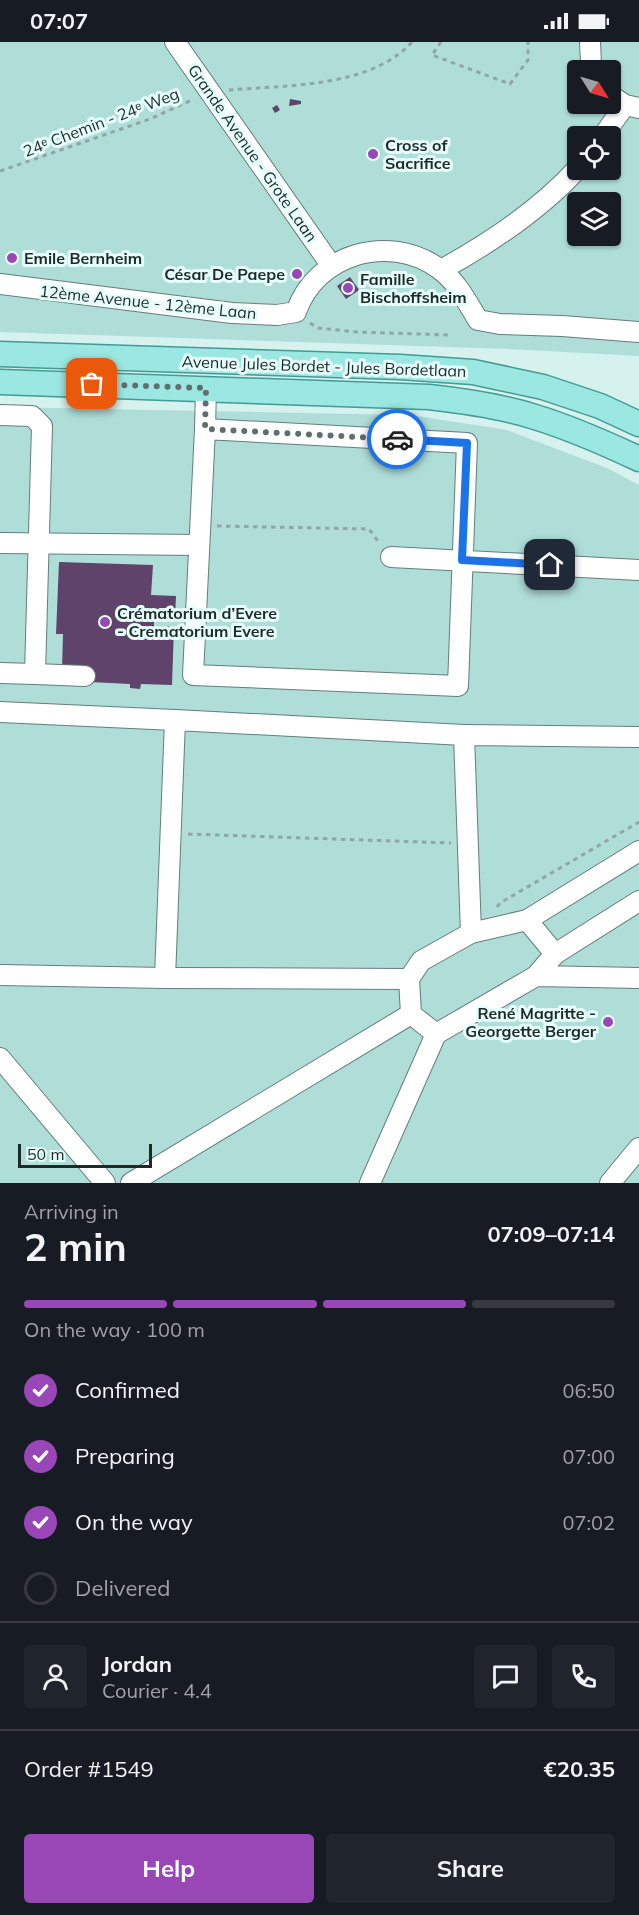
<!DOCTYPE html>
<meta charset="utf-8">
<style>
body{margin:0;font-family:Mulish,sans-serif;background:#20242c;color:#f1f3f6;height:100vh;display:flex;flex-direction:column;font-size:22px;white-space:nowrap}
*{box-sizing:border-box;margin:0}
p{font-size:20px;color:#9ea1a6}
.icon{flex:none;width:33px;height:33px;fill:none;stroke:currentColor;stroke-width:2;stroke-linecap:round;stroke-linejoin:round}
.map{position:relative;height:1141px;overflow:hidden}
.drawer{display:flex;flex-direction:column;background:#171b24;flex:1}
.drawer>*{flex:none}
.needle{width:39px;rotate:127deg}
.controls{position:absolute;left:567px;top:18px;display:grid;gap:12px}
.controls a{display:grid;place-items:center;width:54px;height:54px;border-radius:6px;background:#171b24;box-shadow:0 2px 4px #0004;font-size:30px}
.scale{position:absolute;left:18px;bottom:15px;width:134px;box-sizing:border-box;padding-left:6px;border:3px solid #1e2928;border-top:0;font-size:16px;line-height:21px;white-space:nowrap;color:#1e2928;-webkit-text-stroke:4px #e6fefb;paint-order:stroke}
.pin{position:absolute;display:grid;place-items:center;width:51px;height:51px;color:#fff;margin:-26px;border-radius:12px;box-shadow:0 3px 9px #0006}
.courier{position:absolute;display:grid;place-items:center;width:60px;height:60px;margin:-30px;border:4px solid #1a73e8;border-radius:50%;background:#fff;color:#222;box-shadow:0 2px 8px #0007}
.summary em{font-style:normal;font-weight:700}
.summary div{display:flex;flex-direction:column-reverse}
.summary{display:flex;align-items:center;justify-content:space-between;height:102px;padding:0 24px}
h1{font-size:39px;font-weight:700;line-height:45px}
.bar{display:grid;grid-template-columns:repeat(4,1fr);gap:9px 6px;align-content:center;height:72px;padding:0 24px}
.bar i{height:8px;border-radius:4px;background:#363941}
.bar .selected{background:#9947b6}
.bar p{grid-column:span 4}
.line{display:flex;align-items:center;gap:15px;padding:0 24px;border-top:2px solid #363941}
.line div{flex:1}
.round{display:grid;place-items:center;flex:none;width:63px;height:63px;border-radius:6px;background:#20242c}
ol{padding:0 24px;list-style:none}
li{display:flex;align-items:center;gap:18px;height:66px}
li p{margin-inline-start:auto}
li .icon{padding:6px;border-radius:50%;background:#9947b6;color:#fff;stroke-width:4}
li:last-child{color:#9ea1a6}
li i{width:33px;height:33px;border:3px solid #363941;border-radius:50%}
.button{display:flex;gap:12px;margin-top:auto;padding:12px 24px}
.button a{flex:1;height:69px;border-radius:6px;background:#9947b6;color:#fff;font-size:24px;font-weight:700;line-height:69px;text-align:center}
.button a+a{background:#20242c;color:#f1f3f6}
.status{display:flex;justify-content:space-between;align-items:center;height:42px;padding:0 30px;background:#171b24;direction:ltr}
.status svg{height:16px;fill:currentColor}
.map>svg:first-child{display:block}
</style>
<div class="status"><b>07:07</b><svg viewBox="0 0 49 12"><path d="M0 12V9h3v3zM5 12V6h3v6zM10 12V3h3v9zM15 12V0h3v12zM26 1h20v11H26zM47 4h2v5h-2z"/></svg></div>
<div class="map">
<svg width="639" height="1141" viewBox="0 0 639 1141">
<rect width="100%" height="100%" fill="#d5f2ef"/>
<!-- green -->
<g fill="#afded9" fill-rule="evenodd">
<path d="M0,0h639v314l-131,-7 -508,-17zM578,28h32v34h-32zM578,94h32v34h-32zM578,160h32v34h-32z"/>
<path d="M0,365l411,8 96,15 100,38 32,17v698h-639z"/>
</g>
<!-- building -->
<g fill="#5f436a">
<path d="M290,57l11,2v3l-12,2z"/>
<path d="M277,63l3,5 -5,3 -3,-5z"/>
<path d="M350,235l9,13 -13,9 -9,-13z"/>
<path d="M59,520l94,3 -2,30 25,1 -1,21h-21v9l20,1 -2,58 -31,-1 -1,5 -10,-1v-4l-40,-2 -28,-12 1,-36h-7z"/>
</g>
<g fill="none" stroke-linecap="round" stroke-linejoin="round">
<defs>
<g id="minor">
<path d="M175,0l156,223"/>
<path d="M590,0l1,22 3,6"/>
<path d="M610,53l15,10 14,3"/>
<path d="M603,94l22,-31"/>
<path d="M441,228c49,-27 99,-60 137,-102"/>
<path d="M0,242l232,29 45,2 19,-3c20,-58 92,-79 142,-44 18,12 29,34 40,52l22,4 62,2 77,6"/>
<path d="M0,373l32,1 10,10 -7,248 -35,-1"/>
<path d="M205,387l262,14 -9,243 -265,-11z"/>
<path d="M205,387l1,-41"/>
<path d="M0,501l199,2"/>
<path d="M391,515l248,13"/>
<path d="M35,632l50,2"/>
<path d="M0,670l175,8"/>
<path d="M527,878l112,-69"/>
<path d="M471,891l-7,-198 175,2"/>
<path d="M555,912l84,-53"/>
<path d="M0,933l165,3 244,1"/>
<path d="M536,934l19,-22 -28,-34 -56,13 -50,28 -12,18 2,35 25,20 100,-58 103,2"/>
<path d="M165,936l10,-258 289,15"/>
<path d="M0,1016l105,125"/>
<path d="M131,1141l280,-169"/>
<path d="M370,1141l66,-149"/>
<path d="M610,1141l29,-35"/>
</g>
<g id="major">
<path d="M0,312l400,13 73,5 70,15 57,19 39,18"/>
<path d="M0,340l429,15c36,4 72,9 106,20 36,11 70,26 104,42"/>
</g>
</defs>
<!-- minor casing -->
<use href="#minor" stroke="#637e7b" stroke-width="22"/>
<!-- major casing -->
<use href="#major" stroke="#449a94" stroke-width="27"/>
<!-- path -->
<g stroke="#90a6a4" stroke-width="3" stroke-dasharray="4.5 4.5" stroke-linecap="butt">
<path d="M441,0l-9,13 78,29 18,-24v-18"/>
<path d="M229,48c58,-5 141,-2 183,-48"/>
<path d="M0,129l150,-52 44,-20"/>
<path d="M310,281l8,5 39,4 93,3"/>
<path d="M217,484l152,3 11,15"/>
<path d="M188,792l263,9"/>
<path d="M497,865l3,-4 139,-81"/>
</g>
<!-- minor -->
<use href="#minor" stroke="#fff" stroke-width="20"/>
<!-- major -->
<use href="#major" stroke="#9be7e2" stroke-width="24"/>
</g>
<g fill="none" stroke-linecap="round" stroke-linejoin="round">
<!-- done -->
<path stroke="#5e6f6e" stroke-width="6" stroke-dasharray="0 10.8" d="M92,342l114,4 -1,41 192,10"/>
<!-- route -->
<path stroke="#1a73e8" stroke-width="8" d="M397,397l70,4 -5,117 88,5"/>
</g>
<!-- markers -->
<g fill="#9947b6" stroke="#e6fefb" stroke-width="2">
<circle cx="373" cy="112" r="6"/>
<circle cx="12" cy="216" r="6"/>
<circle cx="297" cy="232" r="6"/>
<circle cx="348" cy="246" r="6"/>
<circle cx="105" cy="580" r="6"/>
<circle cx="608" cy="980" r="6"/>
</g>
<g text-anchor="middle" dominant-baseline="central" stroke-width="6" stroke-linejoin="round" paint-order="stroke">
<!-- street labels -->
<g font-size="16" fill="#1e2928" stroke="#e6fefb">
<text transform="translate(101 80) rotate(-21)">24ᵉ Chemin - 24ᵉ Weg</text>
<text transform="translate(253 111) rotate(55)">Grande Avenue - Grote Laan</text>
<text transform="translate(148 260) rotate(6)">12ème Avenue - 12ème Laan</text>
<text transform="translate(324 324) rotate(2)">Avenue Jules Bordet - Jules Bordetlaan</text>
</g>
<!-- poi labels -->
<g font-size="16" font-weight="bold" fill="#1e2928" stroke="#e6fefb" text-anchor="start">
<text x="385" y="103">Cross of<tspan x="385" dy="18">Sacrifice</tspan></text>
<text x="24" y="216">Emile Bernheim</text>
<text x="285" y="232" text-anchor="end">César De Paepe</text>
<text x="360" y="237">Famille<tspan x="360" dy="18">Bischoffsheim</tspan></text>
<text x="117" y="571">Crématorium d’Evere<tspan x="117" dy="18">- Crematorium Evere</tspan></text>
<text x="596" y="971" text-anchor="end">René Magritte -<tspan x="596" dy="18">Georgette Berger</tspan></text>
</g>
</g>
</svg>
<div class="controls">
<a><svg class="needle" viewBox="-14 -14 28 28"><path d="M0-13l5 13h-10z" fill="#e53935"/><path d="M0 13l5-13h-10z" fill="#9ea1a6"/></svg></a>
<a><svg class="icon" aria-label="locate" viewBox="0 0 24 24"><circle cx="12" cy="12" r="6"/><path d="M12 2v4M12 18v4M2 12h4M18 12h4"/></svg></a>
<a><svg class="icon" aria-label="layers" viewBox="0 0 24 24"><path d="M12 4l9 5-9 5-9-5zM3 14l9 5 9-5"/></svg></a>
</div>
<div class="scale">50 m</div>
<div class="pin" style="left:92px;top:342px;background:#ea580c"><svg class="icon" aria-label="bag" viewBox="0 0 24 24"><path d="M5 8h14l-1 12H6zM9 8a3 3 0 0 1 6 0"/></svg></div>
<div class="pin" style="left:550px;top:523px;background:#1f2937"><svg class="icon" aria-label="home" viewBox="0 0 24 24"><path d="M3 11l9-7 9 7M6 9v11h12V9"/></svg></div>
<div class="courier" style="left:397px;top:397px"><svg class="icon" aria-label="car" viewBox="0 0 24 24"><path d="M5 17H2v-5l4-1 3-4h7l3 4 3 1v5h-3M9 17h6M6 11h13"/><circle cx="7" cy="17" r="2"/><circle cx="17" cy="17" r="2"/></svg></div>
</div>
<section class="drawer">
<div class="summary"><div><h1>2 min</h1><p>Arriving in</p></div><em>07:09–07:14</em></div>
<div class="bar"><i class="selected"></i><i class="selected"></i><i class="selected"></i><i></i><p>On the way · 100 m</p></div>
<ol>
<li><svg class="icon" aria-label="check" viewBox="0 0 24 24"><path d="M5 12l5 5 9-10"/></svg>Confirmed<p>06:50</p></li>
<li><svg class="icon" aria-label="check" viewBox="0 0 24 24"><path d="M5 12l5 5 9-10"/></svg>Preparing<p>07:00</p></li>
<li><svg class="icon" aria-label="check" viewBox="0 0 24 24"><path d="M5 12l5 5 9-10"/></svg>On the way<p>07:02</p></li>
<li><i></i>Delivered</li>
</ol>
<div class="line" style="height:108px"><a class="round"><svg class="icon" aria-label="person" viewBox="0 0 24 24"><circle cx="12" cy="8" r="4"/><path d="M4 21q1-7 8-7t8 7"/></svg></a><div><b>Jordan</b><p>Courier · 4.4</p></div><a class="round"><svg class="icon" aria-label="chat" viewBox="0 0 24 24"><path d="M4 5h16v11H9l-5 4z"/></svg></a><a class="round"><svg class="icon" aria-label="phone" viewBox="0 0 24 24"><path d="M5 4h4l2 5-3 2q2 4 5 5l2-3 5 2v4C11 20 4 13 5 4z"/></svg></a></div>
<div class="line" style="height:78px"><div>Order #1549</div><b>€20.35</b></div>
<div class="button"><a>Help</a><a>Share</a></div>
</section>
